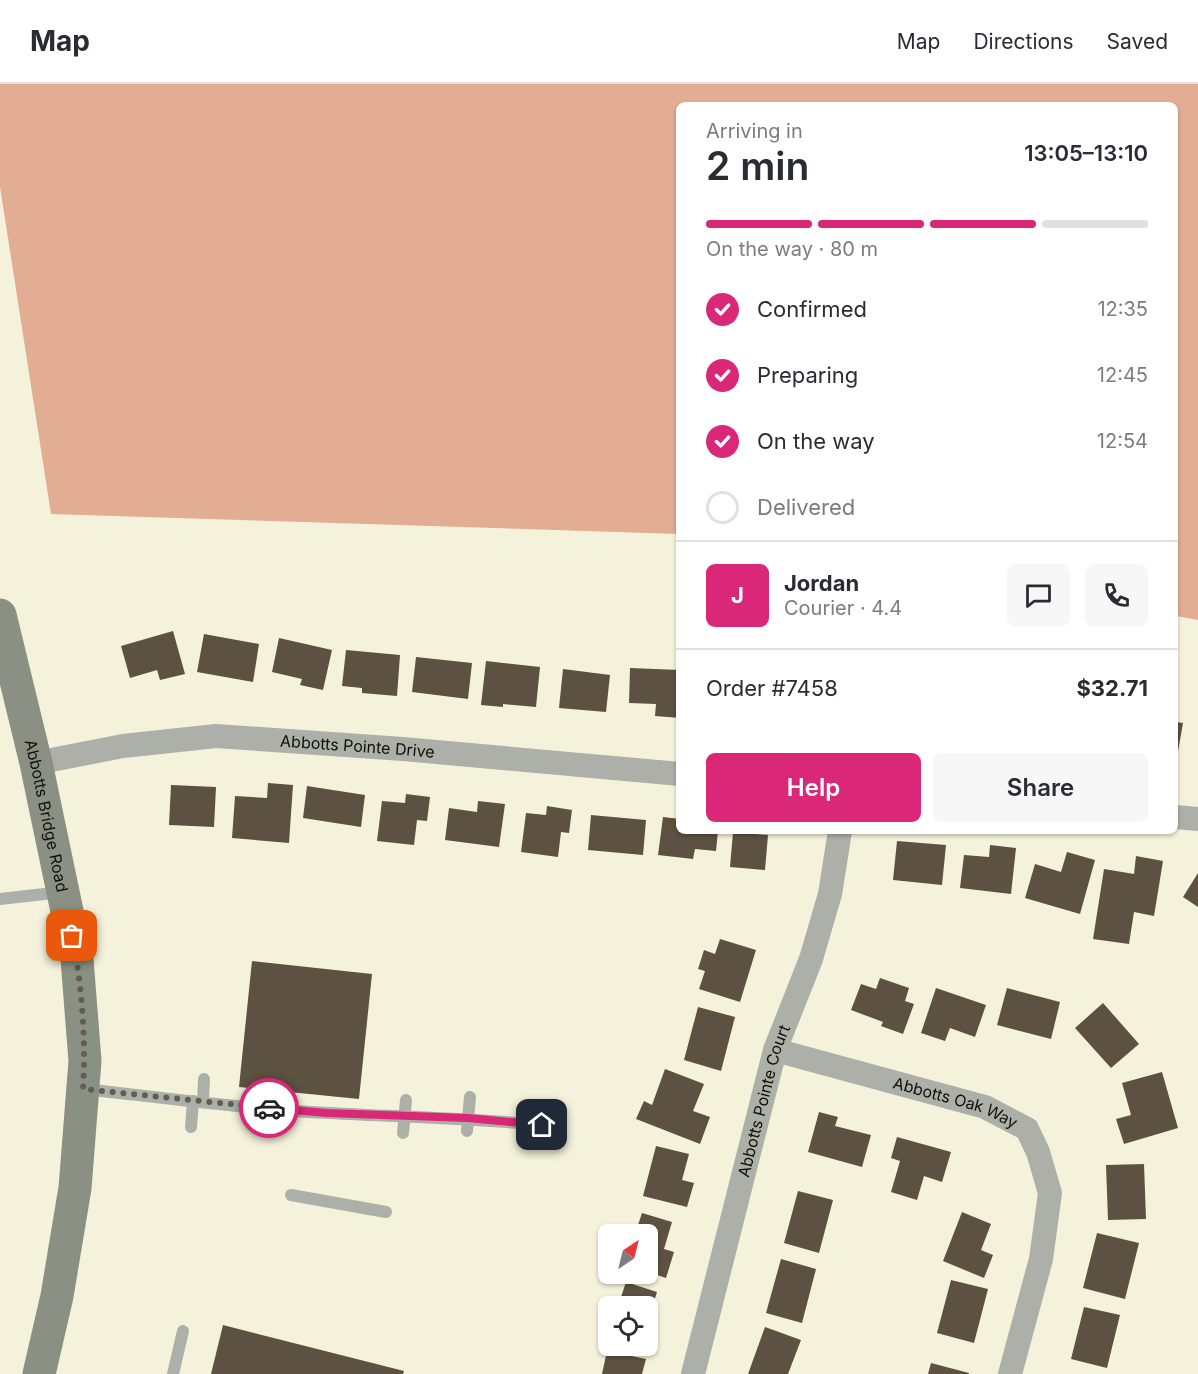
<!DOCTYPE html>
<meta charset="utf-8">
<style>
body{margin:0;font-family:Inter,sans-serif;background:#f7f7f7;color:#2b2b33;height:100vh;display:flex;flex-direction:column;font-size:22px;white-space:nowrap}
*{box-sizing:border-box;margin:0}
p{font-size:20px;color:#7c7c81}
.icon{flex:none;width:33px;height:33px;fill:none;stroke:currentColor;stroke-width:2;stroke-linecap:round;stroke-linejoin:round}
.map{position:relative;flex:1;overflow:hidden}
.drawer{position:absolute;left:676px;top:18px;width:502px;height:732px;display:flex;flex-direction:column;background:#fff;border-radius:9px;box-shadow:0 2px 4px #0004}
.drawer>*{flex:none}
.needle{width:39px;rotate:35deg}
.buttons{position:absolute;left:598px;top:1140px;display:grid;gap:12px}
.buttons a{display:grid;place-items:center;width:60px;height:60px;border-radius:9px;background:#fff;box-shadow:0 2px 4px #0004;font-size:30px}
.pin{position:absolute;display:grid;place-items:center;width:51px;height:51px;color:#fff;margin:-26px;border-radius:12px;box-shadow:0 3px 9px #0006}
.courier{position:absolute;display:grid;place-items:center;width:60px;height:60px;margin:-30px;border:4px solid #db2777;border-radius:50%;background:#fff;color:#222;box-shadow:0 2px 8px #0007}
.head em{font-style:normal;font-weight:600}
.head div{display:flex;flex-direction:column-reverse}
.head{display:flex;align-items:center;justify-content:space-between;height:102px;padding:0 30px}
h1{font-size:39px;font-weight:600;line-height:45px}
.bar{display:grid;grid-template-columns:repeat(4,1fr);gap:9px 6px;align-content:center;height:72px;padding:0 30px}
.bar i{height:8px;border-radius:4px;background:#e1e1e2}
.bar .current{background:#db2777}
.bar p{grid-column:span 4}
.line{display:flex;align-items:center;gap:15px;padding:0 30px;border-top:2px solid #e1e1e2}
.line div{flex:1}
.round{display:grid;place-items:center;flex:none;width:63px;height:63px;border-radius:9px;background:#f7f7f7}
ol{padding:0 30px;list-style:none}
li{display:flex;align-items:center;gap:18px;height:66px}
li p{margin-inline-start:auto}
li .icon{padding:6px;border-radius:50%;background:#db2777;color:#fff;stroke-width:4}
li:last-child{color:#7c7c81}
li i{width:33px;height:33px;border:3px solid #e1e1e2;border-radius:50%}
.action{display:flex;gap:12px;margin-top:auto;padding:12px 30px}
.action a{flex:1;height:69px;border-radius:9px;background:#db2777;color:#fff;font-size:24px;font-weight:600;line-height:69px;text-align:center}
.action a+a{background:#f7f7f7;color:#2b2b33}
header{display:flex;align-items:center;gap:36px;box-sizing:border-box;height:84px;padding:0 30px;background:#fff;border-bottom:2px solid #e1e1e2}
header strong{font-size:28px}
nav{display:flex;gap:33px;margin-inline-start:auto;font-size:21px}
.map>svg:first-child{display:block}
</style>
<header>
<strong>Map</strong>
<nav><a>Map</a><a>Directions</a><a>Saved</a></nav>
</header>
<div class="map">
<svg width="1198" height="1290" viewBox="0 0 1198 1290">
<rect width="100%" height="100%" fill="#f5f2dc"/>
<!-- forest -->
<path fill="#e3ad93" d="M0,0h1198v536l-22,-4v-511h-496l-1,429 -628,-20 -51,-327z"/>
<!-- building -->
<g fill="#5d5141">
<path d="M173,547l12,43 -25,6 -3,-10 -27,8 -9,-32z"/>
<path d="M204,550l55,10 -6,38 -56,-10z"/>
<path d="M279,554l53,12 -9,40 -23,-5 2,-6 -30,-7z"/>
<path d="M346,566l54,5 -3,41 -35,-3v-5l-20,-2z"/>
<path d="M416,573l56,6 -4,36 -56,-7z"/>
<path d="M486,577l54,6 -4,40 -33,-3v3l-22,-2z"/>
<path d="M630,584l50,2v48l-25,-2 1,-12 -27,-1z"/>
<path d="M563,585l47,6 -4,37 -47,-4z"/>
<path d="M1176,638l7,1 -6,34 -1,-1z"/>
<path d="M268,699l25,2 -4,58 -57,-5 3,-42 32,2z"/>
<path d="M171,701l45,2 -2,40 -45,-2z"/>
<path d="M307,702l58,9 -4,32 -58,-9z"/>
<path d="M406,710l24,3 -3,24 -10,-1 -3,25 -37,-4 5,-40 23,2z"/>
<path d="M478,717l27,3 -6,43 -54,-7 4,-32 28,4z"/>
<path d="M547,722l25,4 -3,23 -8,-1 -3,25 -37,-5 5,-39 20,2z"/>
<path d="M591,731l55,5 -3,35 -55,-5z"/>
<path d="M663,733l17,2v12h38l-2,20 -21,-2 -2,10 -35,-4z"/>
<path d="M733,748l35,3 -3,35 -35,-3z"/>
<path d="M897,757l49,4 -4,40 -49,-5z"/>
<path d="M990,761l26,3 -5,46 -51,-6 4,-33 25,2z"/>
<path d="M1067,768l28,8 -15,54 -55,-16 10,-34 26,8z"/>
<path d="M1136,772l27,5 -9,55 -20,-4 -5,32 -36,-5 11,-70 30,5z"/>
<path d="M1198,789v34l-15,-10z"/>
<path d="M720,855l36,11 -16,52 -41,-13 6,-18 -7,-2 6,-19 11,4z"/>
<path d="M252,877l120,13 -13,125 -120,-12z"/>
<path d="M880,894l29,10 -4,13 9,3 -11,30 -22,-8 2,-4 -32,-12 10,-26 15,5z"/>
<path d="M936,904l50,17 -11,32 -25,-9 -5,13 -24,-8z"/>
<path d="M1007,904l53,14 -9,37 -54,-14z"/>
<path d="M1103,919l36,41 -28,24 -36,-40z"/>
<path d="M698,923l37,10 -14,54 -37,-11z"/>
<path d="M665,985l39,15 -11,27 17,6 -10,27 -64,-25 8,-18 8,4z"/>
<path d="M1162,988l16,56 -54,16 -8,-25 15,-4 -9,-32z"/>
<path d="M819,1028l19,5 -3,9 36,9 -9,32 -54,-15z"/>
<path d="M897,1053l54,15 -9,30 -18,-6 -7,24 -26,-8 9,-31 -9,-3z"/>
<path d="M656,1062l33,8 -7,26 12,3 -7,24 -44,-11z"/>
<path d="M1144,1080l2,55 -38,1 -2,-55z"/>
<path d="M798,1107l35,9 -14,53 -35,-10z"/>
<path d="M962,1128l29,12 -10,26 12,5 -9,23 -41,-17z"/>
<path d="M642,1129l30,9 -8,27 10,3 -8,26 -18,-6v-38h-13z"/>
<path d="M1097,1149l42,10 -14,56 -42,-11z"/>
<path d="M781,1175l35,10 -14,54 -36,-10z"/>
<path d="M951,1196l37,9 -14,54 -37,-10z"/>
<path d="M626,1198l31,10 -8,26 -1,-12h-30z"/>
<path d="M1084,1223l36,8 -13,53 -36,-9z"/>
<path d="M648,1235l10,4 -7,24h-3z"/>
<path d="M223,1241l181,46 -1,3h-192z"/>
<path d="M765,1243l36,13 -13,34h-40z"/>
<path d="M607,1267l39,8 -4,15h-40z"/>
<path d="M931,1279l38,10v1h-41z"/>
</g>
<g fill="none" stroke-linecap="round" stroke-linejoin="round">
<!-- lane -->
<g stroke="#acb0a8" stroke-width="12">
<path d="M0,815l62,-7"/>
<path d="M84,1005c81,9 163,20 245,24 71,4 142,5 213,12l-1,18"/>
<path d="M203,1018l1,-23"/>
<path d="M191,1043l2,-26"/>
<path d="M467,1047l3,-34"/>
<path d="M403,1049l3,-33"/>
<path d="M291,1111l95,17"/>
<path d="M173,1290l10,-43"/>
</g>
<!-- street -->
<g stroke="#acb0a8" stroke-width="24">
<path id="s1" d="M36,679l87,-17 93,-10 187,13 277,25"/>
<path d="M1176,733l22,2"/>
<path id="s2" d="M775,966l210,57 42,22 11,23 12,41 -9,66 -31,115"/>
<path id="s3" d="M693,1290l82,-324 36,-91 19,-65 10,-63"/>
</g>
<!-- secondary -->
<path stroke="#8a9184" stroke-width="33" id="s4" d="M0,531l36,148 41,196 8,102 -10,127 -18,108 -18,78"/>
</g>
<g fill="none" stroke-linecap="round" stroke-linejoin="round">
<!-- done -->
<path stroke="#605e52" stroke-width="6" stroke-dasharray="0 10.8" d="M72,852c10,47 14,105 11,153l186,19"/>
<!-- route -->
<path stroke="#db2777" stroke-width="8" d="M269,1024l58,5 141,5 74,7"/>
</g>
<g text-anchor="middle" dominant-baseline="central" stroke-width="6" stroke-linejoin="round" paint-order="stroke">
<!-- street labels -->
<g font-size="16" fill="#100f08" stroke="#fefefe">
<text stroke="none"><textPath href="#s1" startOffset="324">Abbotts Pointe Drive</textPath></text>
<text stroke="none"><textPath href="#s4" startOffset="206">Abbotts Bridge Road</textPath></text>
<text stroke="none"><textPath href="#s3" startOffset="282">Abbotts Pointe Court</textPath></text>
<text stroke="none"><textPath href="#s2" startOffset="188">Abbotts Oak Way</textPath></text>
</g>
</g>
</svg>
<div class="buttons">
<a><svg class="needle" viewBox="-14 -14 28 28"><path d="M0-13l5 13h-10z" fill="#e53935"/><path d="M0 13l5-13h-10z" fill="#7c7c81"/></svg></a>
<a><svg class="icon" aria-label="locate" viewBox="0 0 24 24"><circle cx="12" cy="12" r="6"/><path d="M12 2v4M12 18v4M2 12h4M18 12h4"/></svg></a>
</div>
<div class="pin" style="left:72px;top:852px;background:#ea580c"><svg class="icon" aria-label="bag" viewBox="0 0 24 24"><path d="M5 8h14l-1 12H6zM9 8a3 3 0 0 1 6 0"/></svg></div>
<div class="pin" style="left:542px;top:1041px;background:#1f2937"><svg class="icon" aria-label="home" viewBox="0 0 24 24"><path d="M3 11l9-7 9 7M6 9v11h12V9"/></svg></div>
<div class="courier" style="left:269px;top:1024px"><svg class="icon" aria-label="car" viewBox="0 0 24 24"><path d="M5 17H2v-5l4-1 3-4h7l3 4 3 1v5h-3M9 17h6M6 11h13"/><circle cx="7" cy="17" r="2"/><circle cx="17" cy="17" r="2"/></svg></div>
<section class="drawer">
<div class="head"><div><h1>2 min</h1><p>Arriving in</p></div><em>13:05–13:10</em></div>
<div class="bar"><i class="current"></i><i class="current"></i><i class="current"></i><i></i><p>On the way · 80 m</p></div>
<ol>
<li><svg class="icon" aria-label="check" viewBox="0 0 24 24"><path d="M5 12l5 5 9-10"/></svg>Confirmed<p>12:35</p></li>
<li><svg class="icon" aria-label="check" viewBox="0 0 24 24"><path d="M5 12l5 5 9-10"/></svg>Preparing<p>12:45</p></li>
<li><svg class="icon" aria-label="check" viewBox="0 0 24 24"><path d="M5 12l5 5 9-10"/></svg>On the way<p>12:54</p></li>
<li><i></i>Delivered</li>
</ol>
<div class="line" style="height:108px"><b class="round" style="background:#db2777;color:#fff">J</b><div><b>Jordan</b><p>Courier · 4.4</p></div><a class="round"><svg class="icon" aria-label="chat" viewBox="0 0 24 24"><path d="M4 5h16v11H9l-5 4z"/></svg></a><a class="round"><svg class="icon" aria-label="phone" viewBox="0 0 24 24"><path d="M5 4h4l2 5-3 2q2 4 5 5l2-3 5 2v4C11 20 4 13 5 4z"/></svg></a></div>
<div class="line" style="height:78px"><div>Order #7458</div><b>$32.71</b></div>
<div class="action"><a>Help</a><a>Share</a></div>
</section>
</div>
